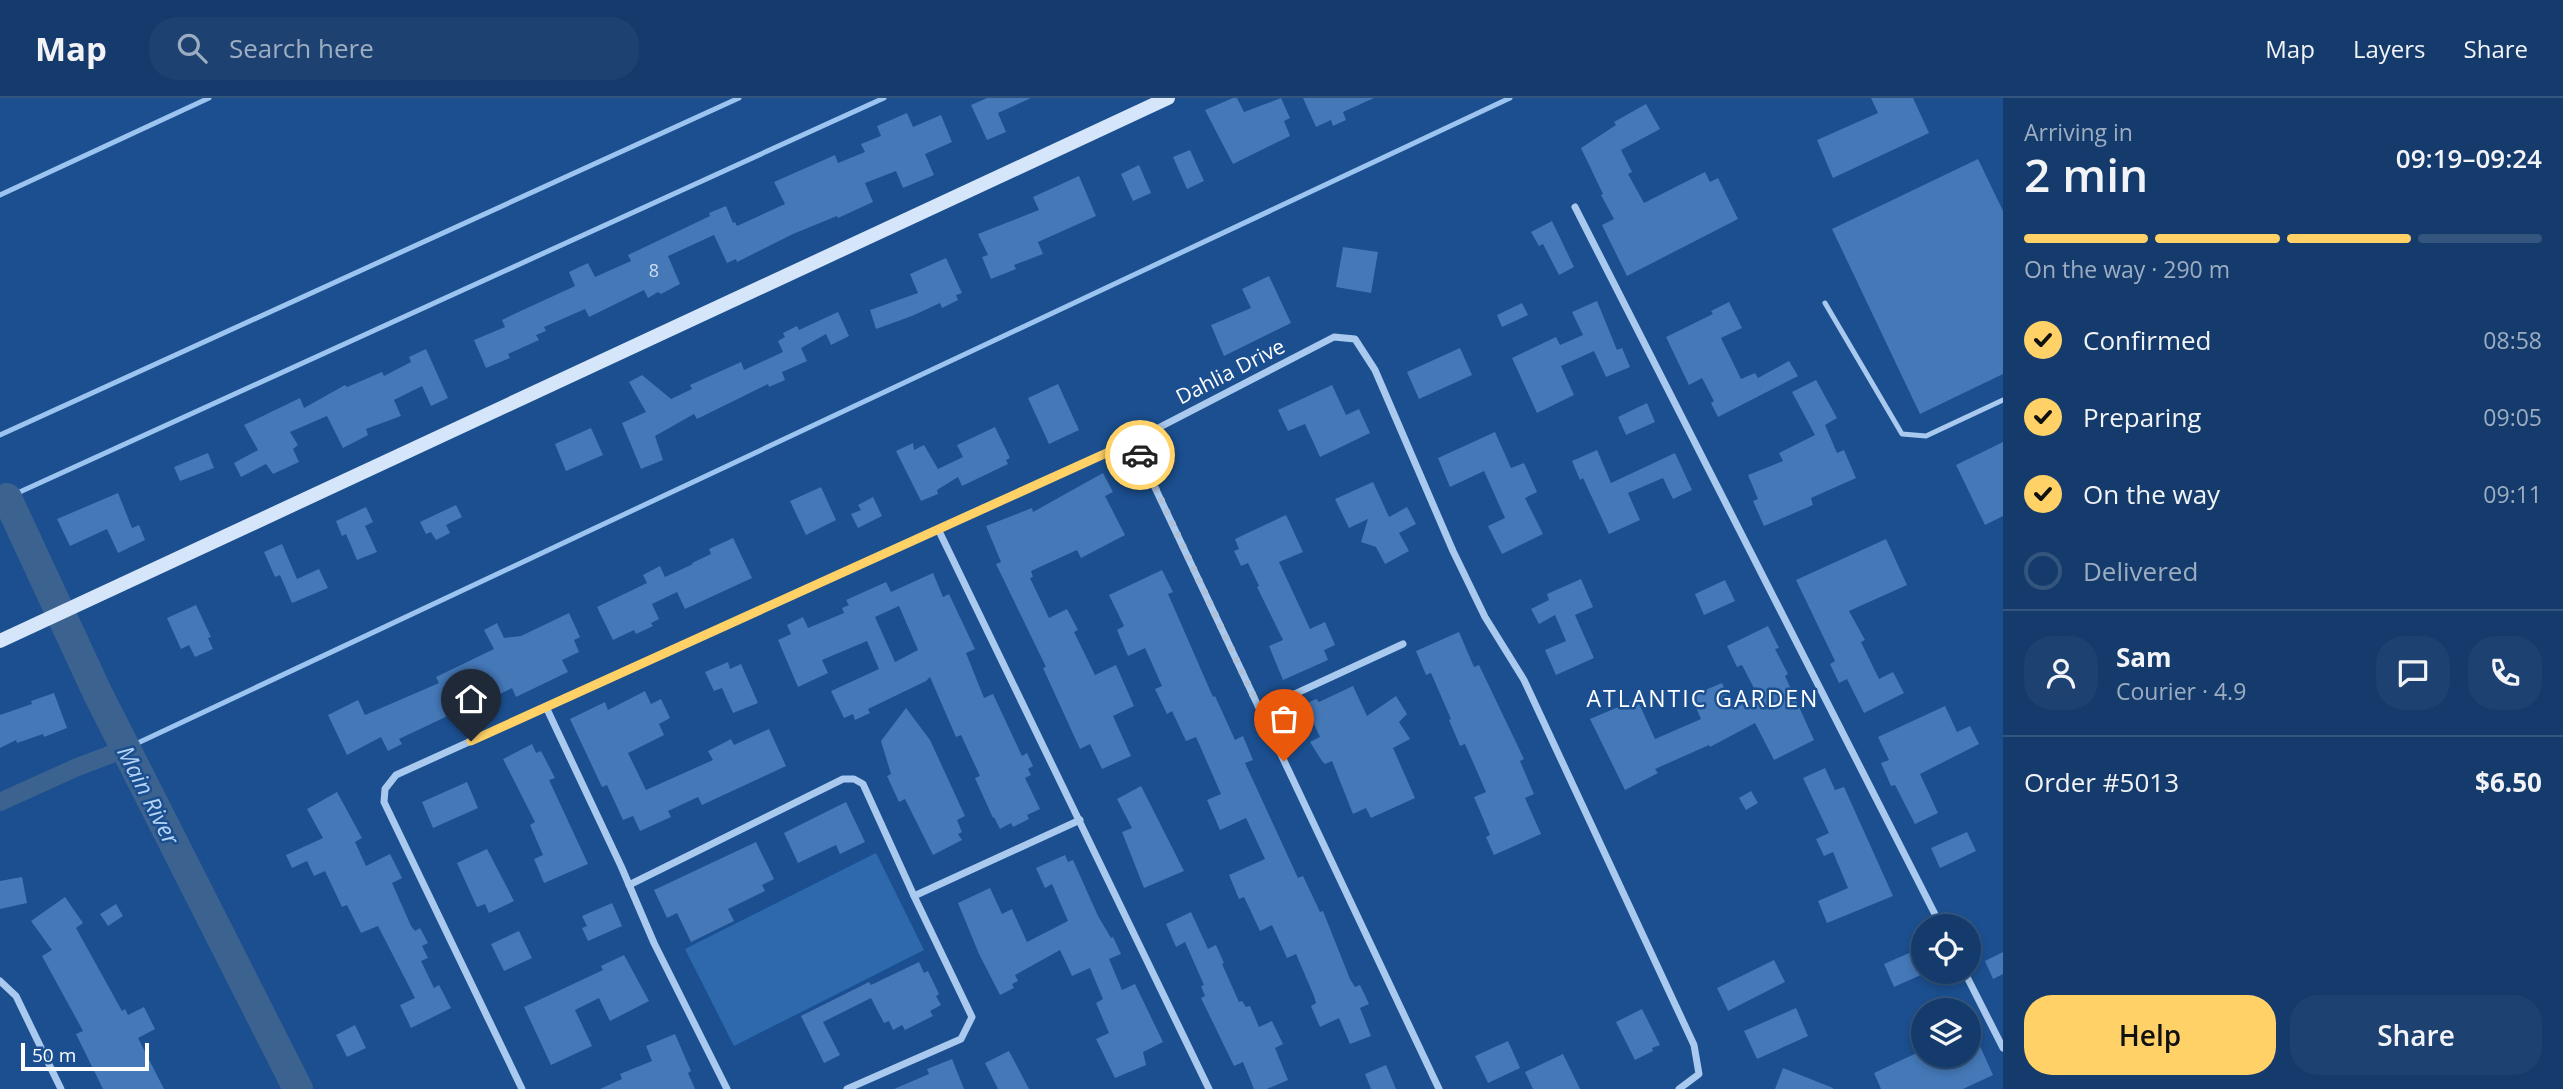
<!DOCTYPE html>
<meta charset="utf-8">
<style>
body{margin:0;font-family:"Open Sans",sans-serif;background:#1d4271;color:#f1f3f6;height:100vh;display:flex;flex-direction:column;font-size:26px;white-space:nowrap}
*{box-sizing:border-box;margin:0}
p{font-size:23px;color:#9dadc1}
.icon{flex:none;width:38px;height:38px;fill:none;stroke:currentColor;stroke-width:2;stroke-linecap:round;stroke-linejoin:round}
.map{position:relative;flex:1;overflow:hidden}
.sheet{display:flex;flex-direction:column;background:#143b6b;width:560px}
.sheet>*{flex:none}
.controls{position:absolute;left:1911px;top:816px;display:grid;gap:14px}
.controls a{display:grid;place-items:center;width:70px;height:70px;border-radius:50%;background:#143b6b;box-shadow:0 4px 10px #0003,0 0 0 2px #33557e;font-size:35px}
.scale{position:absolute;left:21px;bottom:18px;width:128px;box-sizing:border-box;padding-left:7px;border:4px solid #fff;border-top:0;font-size:19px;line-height:24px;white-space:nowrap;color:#fff;-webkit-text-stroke:5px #1b4f8f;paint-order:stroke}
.pin{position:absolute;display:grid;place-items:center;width:60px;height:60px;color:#fff;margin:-72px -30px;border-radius:50% 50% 50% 0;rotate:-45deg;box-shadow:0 0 7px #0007}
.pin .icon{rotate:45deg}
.courier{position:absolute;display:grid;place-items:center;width:70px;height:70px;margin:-35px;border:5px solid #ffd166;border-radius:50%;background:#fff;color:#222;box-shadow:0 2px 9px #0007}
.head em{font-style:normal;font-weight:600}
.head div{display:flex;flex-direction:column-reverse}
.head{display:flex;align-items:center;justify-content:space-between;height:119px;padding:0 21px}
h1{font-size:46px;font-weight:600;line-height:52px}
.bar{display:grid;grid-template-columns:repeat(4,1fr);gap:10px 7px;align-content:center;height:84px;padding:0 21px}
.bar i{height:9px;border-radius:5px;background:#33557e}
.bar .on{background:#ffd166}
.bar p{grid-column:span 4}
.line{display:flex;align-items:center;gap:18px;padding:0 21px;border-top:2px solid #33557e}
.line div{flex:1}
.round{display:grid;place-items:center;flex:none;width:74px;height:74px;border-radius:28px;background:#1d4271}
ol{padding:0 21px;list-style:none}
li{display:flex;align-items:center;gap:21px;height:77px}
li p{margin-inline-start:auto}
li .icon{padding:7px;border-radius:50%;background:#ffd166;color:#111;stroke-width:4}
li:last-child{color:#9dadc1}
li i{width:38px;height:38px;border:4px solid #33557e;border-radius:50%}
.cta{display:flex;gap:14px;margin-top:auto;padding:14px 21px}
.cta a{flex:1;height:80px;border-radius:28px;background:#ffd166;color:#111;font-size:28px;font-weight:600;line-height:80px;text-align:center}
.cta a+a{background:#1d4271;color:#f1f3f6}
header{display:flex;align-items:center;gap:42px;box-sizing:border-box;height:98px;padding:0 35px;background:#143b6b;border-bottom:2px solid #33557e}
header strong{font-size:33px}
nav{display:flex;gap:38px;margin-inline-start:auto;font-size:24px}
.search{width:490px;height:63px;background:#1d4271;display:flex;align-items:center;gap:18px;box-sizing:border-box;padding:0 24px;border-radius:28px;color:#9dadc1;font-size:26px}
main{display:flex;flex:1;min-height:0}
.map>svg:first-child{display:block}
</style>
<header>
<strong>Map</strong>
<div class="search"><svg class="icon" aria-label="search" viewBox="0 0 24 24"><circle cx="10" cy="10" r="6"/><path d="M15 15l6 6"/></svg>Search here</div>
<nav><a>Map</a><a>Layers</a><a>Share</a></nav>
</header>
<main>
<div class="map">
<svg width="2003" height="991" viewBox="0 0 2003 991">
<rect width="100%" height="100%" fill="#1b4f8f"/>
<!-- green -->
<path fill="#2e69ad" d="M876,755l48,97 -190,96 -49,-97z"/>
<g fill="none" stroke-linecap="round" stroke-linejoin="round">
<!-- stream -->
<g stroke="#9cc4f0" stroke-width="5">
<path d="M0,97l209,-97"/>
<path d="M0,337l739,-337"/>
<path d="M0,403l884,-403"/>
<path d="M125,651l1385,-651"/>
</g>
<!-- canal -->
<path stroke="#3c6290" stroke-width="18" d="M0,704l75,-34 50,-19"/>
<!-- river -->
<path stroke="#3c6290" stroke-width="30" d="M7,400l91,196 200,395"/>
</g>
<!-- building -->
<g fill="#4478b7" fill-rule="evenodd">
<path d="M987,0h44l-33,15 8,19 -19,8 -16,-35z"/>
<path d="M1233,0h4l7,14 37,-14 9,20 -6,3 6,15 -57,28 -28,-54z"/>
<path d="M1303,0h71l-31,14 3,8 -13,6 -2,-6 -15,7z"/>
<path d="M1871,0h42l16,35 -96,45 -16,-38 61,-27z"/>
<path d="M1646,6l14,25 -39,21 11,22 -4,2 16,29 61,-31 5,10 8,-4 20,41 -111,57 -25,-51 12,-6 -13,-24 2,-1 -22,-46 35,-23 -2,-3z"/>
<path d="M907,15l6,14 28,-12 11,27 -27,12 9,21 -31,13 -7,-17 -31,12 8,19 -35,16 -1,-2 -44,18 -56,28 -1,-3 -9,4 -13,-28 -46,21 12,28 -19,10 -3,-2 -10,6 -4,-8 -55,27 -4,-8 -41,18 2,4 -10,4 3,5 -31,14 2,4 -24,10 -12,-28 31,-13 -3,-7 10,-5 63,-29 -6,-14 19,-9 7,14 36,-16 -3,-6 82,-39 -1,-3 17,-7 7,17 2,-1 2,4 48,-22 -11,-22 61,-27 3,8 27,-11 -4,-8 20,-8 -4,-10z"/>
<path d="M1190,52l14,31 -17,8 -14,-32z"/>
<path d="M1978,61l25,52v163l-83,40 -88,-185z"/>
<path d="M1139,67l12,28 -18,8 -12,-27z"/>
<path d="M1079,78l17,40 -58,26 5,12 -29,11 2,4 -25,10 -9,-22 6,-2 -10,-21 61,-24 -6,-13z"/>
<path d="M1552,123l22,46 -15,8 -16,-31 -4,2 -8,-14z"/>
<path d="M1343,149l35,5 -7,41 -35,-6z"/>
<path d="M946,160l16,35 -6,2 2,5 -16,8 -2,-5 -28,13 -36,13 -6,-19 48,-17 -8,-19z"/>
<path d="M1269,178l22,47 -67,33 -13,-31 40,-17 -9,-19z"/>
<path d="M1597,203l20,49 5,-2 8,19 -24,10 -12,-26 -33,15 13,29 -37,18 -25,-55 44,-21 4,8 23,-10 -11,-23z"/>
<path d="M1729,204l13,26 -21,10 20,41 14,-6 3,5 31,-17 9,15 -80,41 -7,-14 3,-2 -12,-23 -13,7 -23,-48 47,-23 -2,-3z"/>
<path d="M1522,205l6,12 -26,12 -5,-12z"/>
<path d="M838,214l11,24 -18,9 -5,-11 -25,14 6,13 -25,11 3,8 -16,7 -1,-3 -71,35 -3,-5 -39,22 8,24 -22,9 -19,-46 24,-11 -17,-30 13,-7 29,24 21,-10 -2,-4 51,-23 3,8 39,-18 -5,-11 7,-4 -2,-4 14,-7 2,4z"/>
<path d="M1460,250l12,27 -53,24 -12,-27z"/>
<path d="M426,251l22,49 -17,8 -9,-20 -28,14 7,16 -35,13 2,6 -25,13 -16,-32 -37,16 8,13 -5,4 6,13 -26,12 -7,-10 -25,13 -7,-14 24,-13 -14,-25 56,-27 4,10 41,-23 2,2 35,-15 2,4 27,-14 -2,-5z"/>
<path d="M1816,282l21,38 -12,7 12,28 7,-3 12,28 -45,20 2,7 -49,21 -11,-25 5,-2 -10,-24 35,-14 -4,-8 36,-18 -23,-43z"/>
<path d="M1058,286l21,46 -30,14 -21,-46z"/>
<path d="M1332,287l14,30 13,-6 11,24 -50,24 -15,-33 -17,7 -10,-21z"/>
<path d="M1647,305l8,19 -29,13 -8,-18z"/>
<path d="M995,329l15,31 -4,2 2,4 -46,22 -4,-9 -21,13 1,4 -17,7 -25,-50 17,-8 1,7 10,-5 14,24 25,-12 -6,-12z"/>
<path d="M591,330l12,27 -37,16 -11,-27z"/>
<path d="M1495,334l16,36 13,-5 13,29 -12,6 18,36 -41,20 -14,-28 17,-8 -21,-47 -34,16 -12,-29z"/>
<path d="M2003,344v74l-18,9 -29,-60z"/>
<path d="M1597,352l14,33 64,-30 17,37 -19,9 -10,-21 -35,15 12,27 -31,14 -26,-56 -3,2 -8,-19z"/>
<path d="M208,355l6,15 -34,13 -6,-14z"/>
<path d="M1103,375l10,19 -8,4 20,39 -44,23 -4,-8 -46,21 2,6 -3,1 19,40 18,-9 11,21 -4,2 21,43 21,-10 18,41 -21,10 18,40 -29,13 -12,-25 -10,5 -37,-81 3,-1 -50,-103 5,-2 -15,-36 46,-18 1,4z"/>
<path d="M1373,384l16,35 18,-10 9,17 -17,9 10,18 -24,13 -9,-17 -15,-5 7,-23 -19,9 -14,-29z"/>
<path d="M821,389l15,33 -30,15 -16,-34z"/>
<path d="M118,395l14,35 7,-3 6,15 -27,13 -11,-24 -37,17 -13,-27z"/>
<path d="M873,399l9,19 -24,12 -7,-14 10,-4 -3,-5z"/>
<path d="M456,407l6,12 -16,8 4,8 -14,7 -5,-8 -5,2 -6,-12z"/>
<path d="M366,409l7,15 -8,4 12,26 -20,8 -11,-26 -4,2 -6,-15z"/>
<path d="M1286,417l17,37 -24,10 31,67 15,-7 10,23 -11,5 4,10 -45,20 -14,-34 14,-6 -26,-53 2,-1 -11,-23 -7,3 -7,-15 5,-2 -4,-10z"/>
<path d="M733,440l19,40 -67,31 -8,-17 -25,12 7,15 -8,4 2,3 -17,8 -2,-4 -21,10 -16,-33 50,-24 -4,-8 17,-9 5,11 28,-13 -1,-1 19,-9 -2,-5z"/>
<path d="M1886,441l21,46 -58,26 16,29 -4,2 18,37 14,-7 11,21 -40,20 -17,-34 -8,4 -9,-19 5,-3 -39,-81z"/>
<path d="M282,446l15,35 22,-10 9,19 -36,15 -12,-28 -5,2 -11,-25z"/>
<path d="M1162,472l11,22 -5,2 45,103 2,-1 20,44 8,-4 10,24 -8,3 53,115 5,-2 17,36 3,-1 27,68 5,8 5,-2 9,19 -9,4 11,28 -21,8 -11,-26 -19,9 -9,-21 5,-3 -2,-7 -18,-42 -9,4 -15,-33 -12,6 -16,-34 -5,2 -10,-24 36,-16 -19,-41 -26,12 -13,-30 14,-6 -25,-57 -10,4 -14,-30 -5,3 -12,-25 7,-3 -17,-38 -17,8 -11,-26 7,-4 -15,-31z"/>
<path d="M933,475l10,24 6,-3 26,55 -9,4 18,45 9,-4 29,62 5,-3 6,13 -5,3 3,6 -6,3 15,31 -13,6 2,4 -16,8 -2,-4 -11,6 -6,-12 -1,1 -18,-40 5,-2 -19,-41 -5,2 -26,-60 -4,4 -58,28 2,4 -15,7 -2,-6 -9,4 -13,-27 48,-22 -12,-28 -45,19 6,13 -30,14 -20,-47 13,-6 -4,-9 16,-8 5,11 36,-15 -2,-5 7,-3 -3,-5 40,-18 5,10zM899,508l19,44 -23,12 -20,-45z"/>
<path d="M1581,481l12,28 -18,8 19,43 -38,17 -11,-25 21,-9 -11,-26 -16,9 -8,-15 18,-9 -2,-6z"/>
<path d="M1725,482l10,21 -31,14 -9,-21z"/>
<path d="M196,507l15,32 -3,1 5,11 -18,8 -6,-12 -8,4 -14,-31z"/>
<path d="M569,515l11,24 -6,3 5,12 -17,8 6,12 -52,25 -4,-9 -36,18 4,8 -20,11 -6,-12 -55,26 3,5 -14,7 -7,-14 -34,18 -19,-40 30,-15 7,15 74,-32 -3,-6 58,-28 -10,-19 13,-7 7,15 17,-2z"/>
<path d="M1768,528l11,22 -4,1 13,25 -3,2 29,64 -40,20 -19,-37 -45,24 -1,-2 -54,24 3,4 -33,17 -35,-71 47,-20 18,40 46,-20 -10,-23 31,-13 11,26 25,-13 -16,-31 -5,2 -10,-21z"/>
<path d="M1459,534l15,35 5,-2 45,94 -4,2 14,33 -9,4 16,36 -47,21 -8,-18 4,-2 -16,-38 12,-5 -21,-48 -5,2 -11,-26 2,-1 -20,-46 -5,2 -10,-24z"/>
<path d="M728,564l2,7 11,-5 17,39 -25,10 -11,-25 -8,3 -9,-19z"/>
<path d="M1353,588l14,30 29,-20 11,18 -8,8 11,17 -17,9 22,50 -44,20 -5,-10 -13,6 -21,-53 -7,3 -3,-3 -12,-19 10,-5 -15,-33 11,-5 3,3z"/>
<path d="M645,593l6,13 10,-5 9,19 -11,6 5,11 -36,18 18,37 67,-30 -5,-9 23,-12 3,6 35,-16 17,37 -84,39 -4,-8 -30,14 3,6 -31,14 -7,-15 -10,4 -16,-35 -5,2 -32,-68 35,-17 3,8z"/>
<path d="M54,595l13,35 -23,9 -1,-3 -26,9 -1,-3 -16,8v-33l32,-11 -1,-3z"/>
<path d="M1945,608l12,26 13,-6 9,18 -59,30 18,39 -23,11 -20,-39 -4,1 -10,-23 8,-3 -11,-23z"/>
<path d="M906,610l24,32 35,76 -8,4 5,12 -4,2 4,6 -29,15 -28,-56 -6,3 -12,-26 4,-2 -10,-33z"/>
<path d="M532,646l4,9 5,-2 14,27 -6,2 39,84 -44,19 -10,-24 9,-4 -13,-30 5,-3 -32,-63z"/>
<path d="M1825,670l10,22 9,-3 49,109 -66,27 -9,-22 30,-13 -15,-36 -9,4 -8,-17 13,-6 -26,-55z"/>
<path d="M467,684l11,26 -45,20 -11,-26z"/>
<path d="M1141,688l43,85 -40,17 -22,-56 10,-4 -15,-29z"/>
<path d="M1751,693l7,12 -12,7 -7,-12z"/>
<path d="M337,694l25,46 -7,4 11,24 24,-12 12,24 -10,5 19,43 4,5 5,-3 8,15 -6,3 6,12 -7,3 13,27 5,-3 12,23 -40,20 -11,-23 15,-7 -37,-72 -17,7 -14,-28 -5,2 -17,-36 -11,5 -7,-15 -15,7 -6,-13 37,-17 -16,-29z"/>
<path d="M846,704l19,40 -25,12 -4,-9 -38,18 -14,-30z"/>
<path d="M1967,734l9,19 -36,17 -9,-20z"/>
<path d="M756,744l18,37 -12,6 3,6 -37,18 6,12 -43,21 -14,-29 -10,5 -13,-28z"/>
<path d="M487,751l27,52 -25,12 -4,-9 -8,3 -20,-44z"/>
<path d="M1065,757l3,7 5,-2 25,56 13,22 2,-1 8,17 -12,5 13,31 13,-6 28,58 -20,10 3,13 -31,13 -19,-39 13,-6 -13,-30 7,-4 -13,-31 -18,8 -12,-26 -45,25 3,6 -6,3 2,4 -14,7 -21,-41 -21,-51 32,-15 12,26 10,-5 15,33 41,-21 -16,-37 -7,4 -9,-20z"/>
<path d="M22,779l5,26 -27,6v-28z"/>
<path d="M65,799l18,26 -7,5 46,83 3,-2 3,6 16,-8 11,22 -17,9 26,51h-61l-27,-55 7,-3 -41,-75 10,-6 -21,-29z"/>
<path d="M612,805l10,23 -34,15 -6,-13 5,-2 -5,-10z"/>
<path d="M116,806l7,12 -15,10 -8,-12z"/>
<path d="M1191,814l17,37 8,-4 8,18 -2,1 17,38 3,-1 4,6 4,-1 9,21 13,-6 11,23 -8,4 13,32 -21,9h-13l-11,-27 -9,4 -33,-68 4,-2 -4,-10 3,-1 -19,-43 -9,5 -10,-23z"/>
<path d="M519,833l13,27 -28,13 -13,-27z"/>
<path d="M1923,849v27l-29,13 -10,-23z"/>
<path d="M2003,854v22l-10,5 -8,-18z"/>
<path d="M624,857l25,46 -39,20 -11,-23 -24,12 17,36 -41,19 -27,-58 79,-37 -2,-4z"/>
<path d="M1774,862l11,22 -57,29 -11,-23z"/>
<path d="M919,864l5,11 4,-2 11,23 -3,2 5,9 -11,6 3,5 -28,14 -3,-5 -9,5 -4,-9 -5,2 -13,-25 -48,24 17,33 -16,8 -23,-47 68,-34 2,3z"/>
<path d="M1796,910l12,28 -51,23 -13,-28z"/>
<path d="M1642,911l18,36 -8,3 1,3 -18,9 -19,-38z"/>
<path d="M1969,924l24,53 -30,14h-82l-7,-16 49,-23v5h46z"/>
<path d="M355,927l11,23 -19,9 -11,-22z"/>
<path d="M675,936l16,37 -3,2 7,16h-95l22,-10 -2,-5 32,-13 -6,-15z"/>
<path d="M1508,943l12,27 -32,15 -13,-27z"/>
<path d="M1009,953l20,38h-31l-13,-26z"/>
<path d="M1563,956l17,35h-47l-8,-17z"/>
<path d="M952,961l12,30h-70l35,-15 -2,-5z"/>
<path d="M1386,967l10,24h-25l-6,-15z"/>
<path d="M1783,970l50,20v1h-58z"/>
</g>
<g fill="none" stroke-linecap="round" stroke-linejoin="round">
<!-- service -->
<path stroke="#a9c9ee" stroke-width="5" d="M1825,205l77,131 24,2 77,-36"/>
<!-- minor -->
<g stroke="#a9c9ee" stroke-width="7">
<path d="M1575,109l366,719"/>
<path d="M1133,343l306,648"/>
<path d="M939,433l270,558"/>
<path d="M546,609l75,159 33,77 73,146"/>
<path d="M1260,612l143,-66"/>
<path d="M629,787l214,-106h11l9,5 51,112 58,121 -11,22 -114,50"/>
<path d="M914,798l166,-76"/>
<path d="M1964,873l39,77"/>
<path d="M0,883l16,15 45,93"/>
<path d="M522,991l-138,-287 1,-13 11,-14 737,-334 201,-104 21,2 20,31 78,181 32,66 39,63 170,365 5,29 -20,15"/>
</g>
<!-- secondary -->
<path stroke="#d6e6fa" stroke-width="14" d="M0,543l1168,-543"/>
</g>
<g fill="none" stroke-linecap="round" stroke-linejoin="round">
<!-- done -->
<path stroke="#afc1d8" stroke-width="7" stroke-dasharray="0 12.6" d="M1140,357l144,306"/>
<!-- route -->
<path stroke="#ffd166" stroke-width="9" d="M471,643l662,-300 7,14"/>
</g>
<g text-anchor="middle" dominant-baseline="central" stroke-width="5" stroke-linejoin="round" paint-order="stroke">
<!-- number labels -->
<g font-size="18" fill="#d0dded">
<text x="654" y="172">8</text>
</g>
<!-- street labels -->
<g font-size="21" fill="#fff" stroke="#1b4f8f">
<text transform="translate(1230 273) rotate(-27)">Dahlia Drive</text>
</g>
<!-- neighbourhood labels -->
<g font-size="23" letter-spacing="2" fill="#fff" stroke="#1b4f8f">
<text x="1703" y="600">ATLANTIC GARDEN</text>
</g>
<!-- water labels -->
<g font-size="23" font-style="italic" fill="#b5d3f5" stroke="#1b4f8f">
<text transform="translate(149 697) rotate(63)">Main River</text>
</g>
</g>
</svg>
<div class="controls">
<a><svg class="icon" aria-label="locate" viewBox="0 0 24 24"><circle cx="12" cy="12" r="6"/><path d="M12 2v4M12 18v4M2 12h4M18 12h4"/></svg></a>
<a><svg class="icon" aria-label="layers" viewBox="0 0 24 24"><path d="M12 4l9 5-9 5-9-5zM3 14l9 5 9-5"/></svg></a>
</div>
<div class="scale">50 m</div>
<div class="pin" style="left:1284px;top:663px;background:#ea580c"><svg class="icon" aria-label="bag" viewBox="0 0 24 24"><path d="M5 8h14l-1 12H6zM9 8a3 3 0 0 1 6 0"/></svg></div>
<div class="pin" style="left:471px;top:643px;background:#1f2937"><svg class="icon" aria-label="home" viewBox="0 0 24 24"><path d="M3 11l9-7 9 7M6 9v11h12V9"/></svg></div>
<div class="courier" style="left:1140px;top:357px"><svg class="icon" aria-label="car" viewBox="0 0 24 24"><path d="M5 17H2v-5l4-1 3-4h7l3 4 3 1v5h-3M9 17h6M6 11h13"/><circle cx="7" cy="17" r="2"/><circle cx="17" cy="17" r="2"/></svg></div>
</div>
<section class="sheet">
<div class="head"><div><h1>2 min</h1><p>Arriving in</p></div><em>09:19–09:24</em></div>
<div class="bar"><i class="on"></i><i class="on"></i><i class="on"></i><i></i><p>On the way · 290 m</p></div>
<ol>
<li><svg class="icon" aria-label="check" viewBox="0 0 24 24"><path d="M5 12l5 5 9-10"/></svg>Confirmed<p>08:58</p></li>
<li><svg class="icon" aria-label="check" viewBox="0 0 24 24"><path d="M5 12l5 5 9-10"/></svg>Preparing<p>09:05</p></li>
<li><svg class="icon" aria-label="check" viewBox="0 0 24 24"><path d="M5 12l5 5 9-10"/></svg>On the way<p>09:11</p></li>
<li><i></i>Delivered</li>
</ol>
<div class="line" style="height:126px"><a class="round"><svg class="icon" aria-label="person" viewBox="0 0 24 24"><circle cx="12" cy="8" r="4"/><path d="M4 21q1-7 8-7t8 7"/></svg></a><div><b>Sam</b><p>Courier · 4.9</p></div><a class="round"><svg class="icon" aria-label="chat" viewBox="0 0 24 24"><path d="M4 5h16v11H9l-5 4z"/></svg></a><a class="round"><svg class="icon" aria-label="phone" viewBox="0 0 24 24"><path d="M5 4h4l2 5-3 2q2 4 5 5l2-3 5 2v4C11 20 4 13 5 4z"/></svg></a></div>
<div class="line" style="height:91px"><div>Order #5013</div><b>$6.50</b></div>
<div class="cta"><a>Help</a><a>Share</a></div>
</section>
</main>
